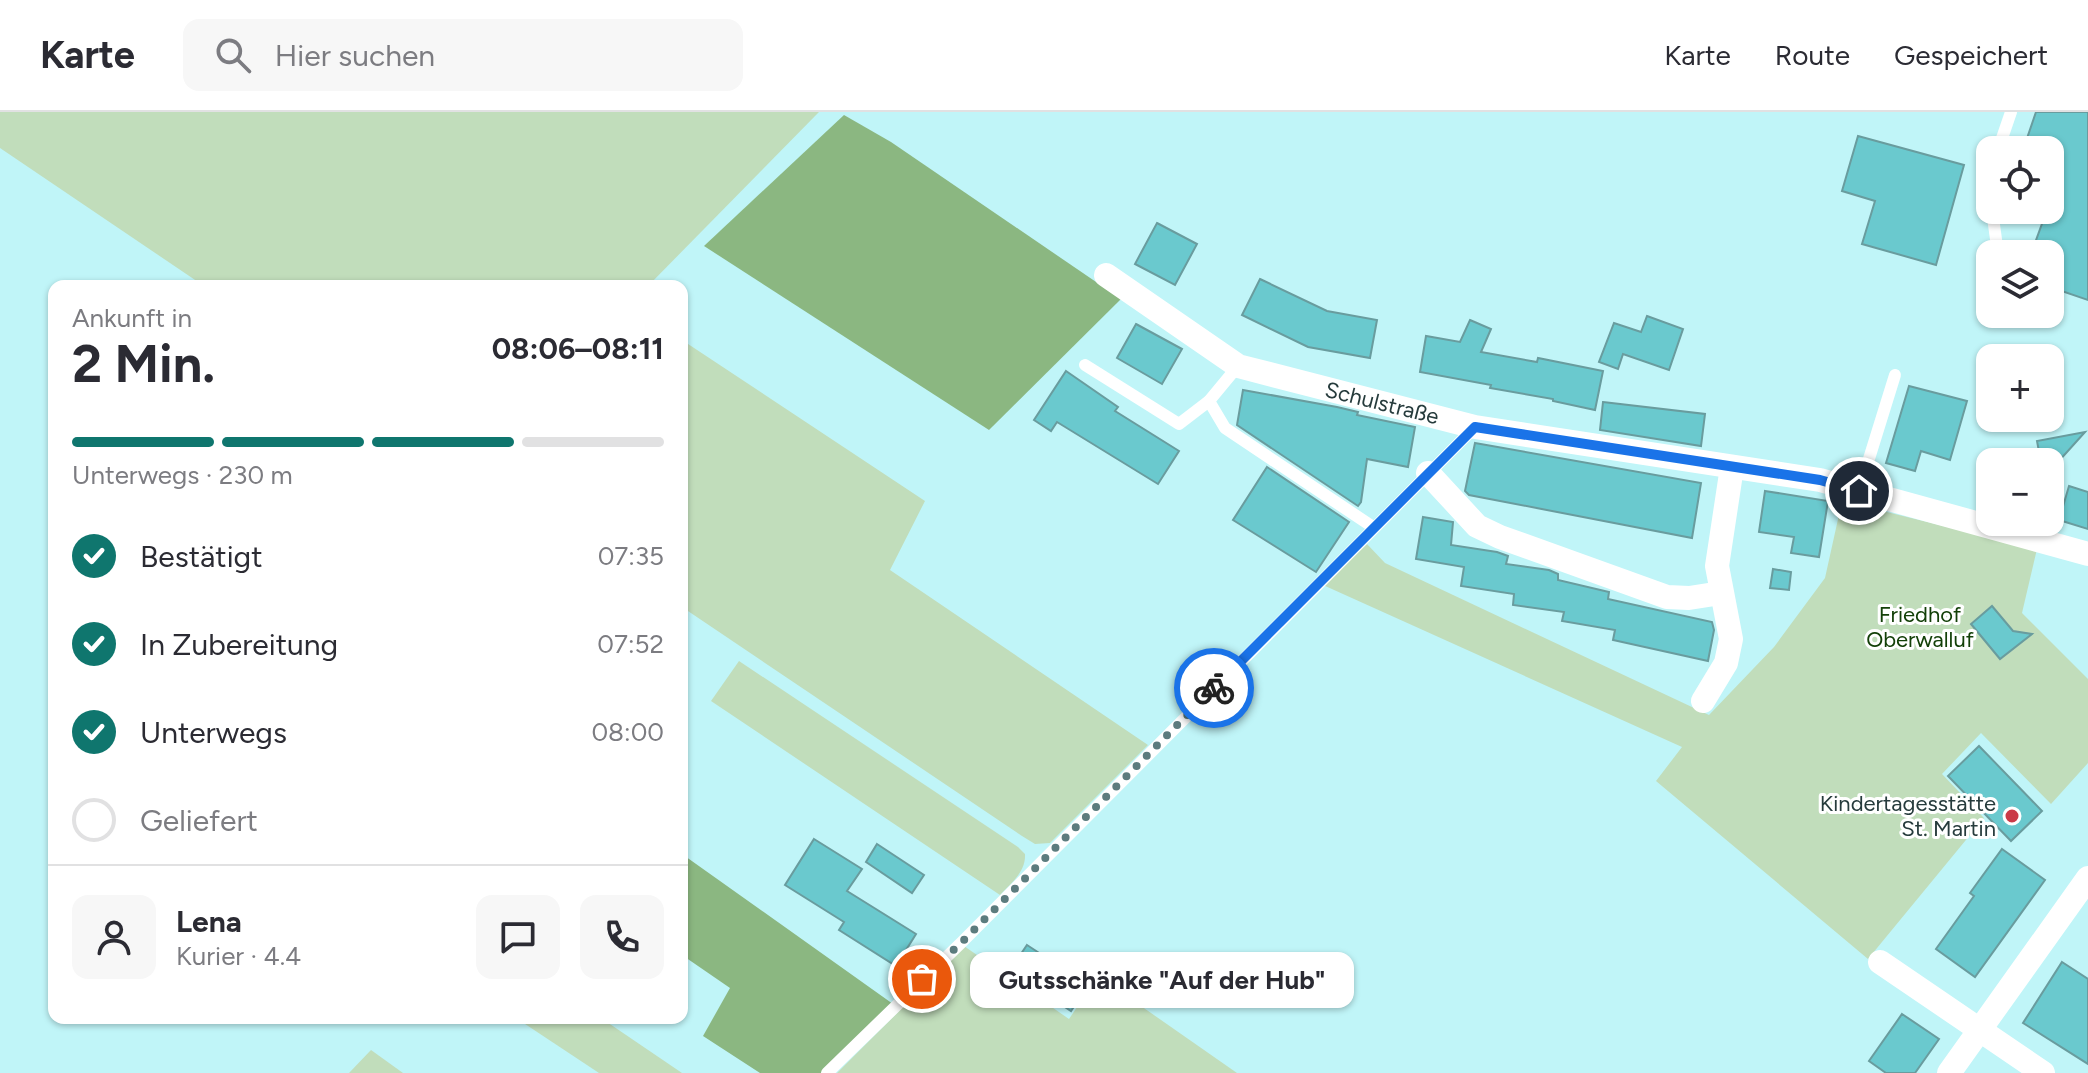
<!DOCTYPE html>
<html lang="de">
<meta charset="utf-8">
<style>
body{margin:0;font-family:Figtree,sans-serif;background:#f7f7f7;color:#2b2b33;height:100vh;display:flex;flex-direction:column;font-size:30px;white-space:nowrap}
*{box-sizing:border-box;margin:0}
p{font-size:26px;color:#7c7c81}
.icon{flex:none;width:44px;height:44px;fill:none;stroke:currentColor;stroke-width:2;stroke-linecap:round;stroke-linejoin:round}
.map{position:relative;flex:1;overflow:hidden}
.panel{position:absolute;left:48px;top:168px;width:640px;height:744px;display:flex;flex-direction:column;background:#fff;border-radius:16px;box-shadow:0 2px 6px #0004}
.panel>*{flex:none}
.fabs{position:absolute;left:1976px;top:24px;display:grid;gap:16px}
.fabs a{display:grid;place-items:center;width:88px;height:88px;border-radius:16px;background:#fff;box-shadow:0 2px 6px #0004;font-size:40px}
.pin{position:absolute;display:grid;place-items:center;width:68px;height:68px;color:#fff;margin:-34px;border:4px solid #fff;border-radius:50%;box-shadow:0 2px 8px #0007}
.courier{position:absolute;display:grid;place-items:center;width:80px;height:80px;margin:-40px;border:6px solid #1a73e8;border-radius:50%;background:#fff;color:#222;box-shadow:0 2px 10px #0007}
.bubble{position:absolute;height:56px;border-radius:16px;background:#fff;box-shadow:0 2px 6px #0004;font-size:26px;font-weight:700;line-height:56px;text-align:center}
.head em{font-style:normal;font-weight:700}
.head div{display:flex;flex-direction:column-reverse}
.head{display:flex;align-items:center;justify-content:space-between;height:136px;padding:0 24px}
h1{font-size:52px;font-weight:700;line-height:60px}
.bar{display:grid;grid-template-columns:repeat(4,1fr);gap:12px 8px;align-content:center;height:96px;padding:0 24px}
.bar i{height:10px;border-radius:6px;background:#e1e1e2}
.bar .selected{background:#0f766e}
.bar p{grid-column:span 4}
.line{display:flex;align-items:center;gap:20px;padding:0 24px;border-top:2px solid #e1e1e2}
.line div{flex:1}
.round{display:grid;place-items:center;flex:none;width:84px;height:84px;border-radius:16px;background:#f7f7f7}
ol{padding:0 24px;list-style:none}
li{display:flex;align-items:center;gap:24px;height:88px}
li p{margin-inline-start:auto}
li .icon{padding:8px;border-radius:50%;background:#0f766e;color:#fff;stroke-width:4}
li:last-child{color:#7c7c81}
li i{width:44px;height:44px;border:4px solid #e1e1e2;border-radius:50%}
header{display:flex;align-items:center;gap:48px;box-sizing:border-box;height:112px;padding:0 40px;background:#fff;border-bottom:2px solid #e1e1e2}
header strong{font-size:38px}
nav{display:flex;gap:44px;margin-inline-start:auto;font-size:28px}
.search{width:560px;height:72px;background:#f7f7f7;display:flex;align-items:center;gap:20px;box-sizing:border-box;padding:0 28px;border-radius:16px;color:#7c7c81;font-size:30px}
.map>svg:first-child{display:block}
</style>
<header>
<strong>Karte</strong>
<div class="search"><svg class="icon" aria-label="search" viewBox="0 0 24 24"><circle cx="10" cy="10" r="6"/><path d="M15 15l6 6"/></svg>Hier suchen</div>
<nav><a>Karte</a><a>Route</a><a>Gespeichert</a></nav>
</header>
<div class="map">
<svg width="2088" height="961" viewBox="0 0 2088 961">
<rect width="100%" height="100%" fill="#c0f5f8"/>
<!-- green -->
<g fill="#c1ddbb">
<path d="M0,0h819l-171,174h-444l-204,-138z"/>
<path d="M682,228l243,161 -35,69 258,175 -98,98 -15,1 -13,-8 -340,-229z"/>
<path d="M1842,389l195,48 -15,64 66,66v84l-37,41 -70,-71 -39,41 42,44 -116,141 -212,-178 26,-34 -359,-162 44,-41 18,19 324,152 65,-68 51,-69z"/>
<path d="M739,549l279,186 7,7c1,18 -14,29 -25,41l-289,-194z"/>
<path d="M964,834l105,73 29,-43 139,97h-400z"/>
<path d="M516,906h85l81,55h-83z"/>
<path d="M371,938l32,23h-54z"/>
</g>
<!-- forest -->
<g fill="#8bb781">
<path d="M844,3l47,27 230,157 -132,131 -285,-184z"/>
<path d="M682,742l211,150 -72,69h-61l-57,-37 27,-48 -48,-33z"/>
</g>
<!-- building -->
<g fill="#6ac9ce" stroke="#699c9e" stroke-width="2">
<path d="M2036,0h52v188l-38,-13v-33h-19l16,-44h3v-60h-27z"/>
<path d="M1858,24l106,29 -28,100 -74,-21 13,-43 -33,-10z"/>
<path d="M1157,111l40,21 -22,41 -40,-21z"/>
<path d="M1260,167l67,32 50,9 -7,38 -62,-11 -66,-32z"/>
<path d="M1647,204l36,13 -14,41 -46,-16 -5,15 -19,-7 15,-39 27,9z"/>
<path d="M1470,208l21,9 -10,23 56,10 1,-4 65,13 -8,39 -42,-9v-2l-63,-11 1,-3 -71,-13 6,-36 34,6z"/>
<path d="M1136,212l46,25 -20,35 -45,-26z"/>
<path d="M1066,259l52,36 -3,4 64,40 -21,33 -101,-62 -6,9 -17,-11z"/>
<path d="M1909,274l58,15 -17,59 -29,-9 -6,20 -29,-8z"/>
<path d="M1243,278l94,17 21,5 -1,3 58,12 -7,40 -41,-8 -6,43 -3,4 -121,-81z"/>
<path d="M1603,290l102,12 -4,32 -101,-16z"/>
<path d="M2085,320l-27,30h-17l-4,-21z"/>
<path d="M1475,331l226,40 -9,55 -223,-43 -4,-4z"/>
<path d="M1267,355l82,55 -33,50 -83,-52z"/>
<path d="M2069,374l19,6v37l-29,-9z"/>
<path d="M1765,379l63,10 -9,56 -28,-4 3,-16 -35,-5z"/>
<path d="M1423,405l30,5 -2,23 46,7 11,4 -2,8 43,6 9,4v6l51,12 -1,7 104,23 2,8 -6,31 -95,-21 2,-10 -53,-9 2,-9 -51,-7 1,-11 -53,-8 3,-19 -48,-8z"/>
<path d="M1773,457l18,3 -2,18 -19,-2z"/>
<path d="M1992,494l21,25 19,3 -32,25 -29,-35z"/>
<path d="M1979,634l63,65 -31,30 -63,-65z"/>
<path d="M814,727l48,30 -15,22 69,43 -20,32 -57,-36 5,-8 -59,-37z"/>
<path d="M877,732l47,31 -12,18 -46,-31z"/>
<path d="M2002,737l43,31 -70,97 -39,-28 38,-53 -4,-3z"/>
<path d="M1027,833l61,40 -17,26 -61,-41z"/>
<path d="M2062,850l26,17v85l-65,-41z"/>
<path d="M1902,902l37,25 -24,34h-29l-17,-12z"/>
</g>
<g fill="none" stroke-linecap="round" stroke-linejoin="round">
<!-- lane -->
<g stroke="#fff" stroke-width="12">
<path d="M1998,38l13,-38"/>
<path d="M1992,98l6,44"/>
<path d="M1085,253l94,59 30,-23"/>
<path d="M1238,254l-29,35 16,27 148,99"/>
<path d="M1859,379l36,-116"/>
<path d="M827,961l136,-132 512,-514"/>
</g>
<!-- street -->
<g stroke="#fff" stroke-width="24">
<path d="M1106,163l132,91 237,61 345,53 268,74"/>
<path d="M1428,361l49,53 23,11 167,60 22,1 32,-5"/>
<path d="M1703,589l23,-38 5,-24 -14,-73 15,-99"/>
<path d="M1880,850l163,111"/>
<path d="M1949,961l139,-195"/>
</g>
</g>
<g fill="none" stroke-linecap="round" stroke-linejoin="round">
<!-- done -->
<path stroke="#5c7c7e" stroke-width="8" stroke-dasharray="0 14.4" d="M922,867l41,-38 251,-253"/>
<!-- route -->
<path stroke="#1a73e8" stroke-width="10" d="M1214,576l261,-261 345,53 39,11"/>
</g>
<!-- markers -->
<circle fill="#ca3a47" stroke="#fff" stroke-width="3" cx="2012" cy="704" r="8"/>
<g text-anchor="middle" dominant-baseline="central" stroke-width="6" stroke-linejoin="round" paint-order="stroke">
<!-- street labels -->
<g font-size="22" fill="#263b3c" stroke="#fff">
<text transform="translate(1382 291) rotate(14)">Schulstraße</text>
</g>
<!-- park labels -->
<g font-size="22" fill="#134008" stroke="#fff">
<text x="1920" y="502">Friedhof<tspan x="1920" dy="25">Oberwalluf</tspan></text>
</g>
<!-- poi labels -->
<g font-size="22" fill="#263b3c" stroke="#fff" text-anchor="end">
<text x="1996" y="691">Kindertagesstätte<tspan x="1996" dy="25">St. Martin</tspan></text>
</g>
</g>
</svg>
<div class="fabs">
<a><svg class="icon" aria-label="locate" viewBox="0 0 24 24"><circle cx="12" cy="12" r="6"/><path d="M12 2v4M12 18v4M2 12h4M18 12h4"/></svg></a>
<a><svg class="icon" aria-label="layers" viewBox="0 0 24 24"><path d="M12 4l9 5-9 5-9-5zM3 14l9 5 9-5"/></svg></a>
<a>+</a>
<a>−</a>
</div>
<div class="pin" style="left:922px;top:867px;background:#ea580c"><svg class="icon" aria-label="bag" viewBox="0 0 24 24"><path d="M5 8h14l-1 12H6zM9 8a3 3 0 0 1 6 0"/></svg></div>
<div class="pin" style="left:1859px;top:379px;background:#1f2937"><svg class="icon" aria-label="home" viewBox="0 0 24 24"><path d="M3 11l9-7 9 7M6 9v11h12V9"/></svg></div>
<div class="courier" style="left:1214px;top:576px"><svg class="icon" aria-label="bike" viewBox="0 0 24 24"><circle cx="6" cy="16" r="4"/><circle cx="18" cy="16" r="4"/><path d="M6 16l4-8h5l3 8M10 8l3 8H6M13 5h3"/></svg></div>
<div class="bubble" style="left:970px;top:840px;width:384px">Gutsschänke &quot;Auf der Hub&quot;</div>
<section class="panel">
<div class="head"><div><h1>2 Min.</h1><p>Ankunft in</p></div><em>08:06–08:11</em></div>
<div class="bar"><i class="selected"></i><i class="selected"></i><i class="selected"></i><i></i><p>Unterwegs · 230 m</p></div>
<ol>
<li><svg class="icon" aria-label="check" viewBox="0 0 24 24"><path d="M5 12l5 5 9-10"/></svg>Bestätigt<p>07:35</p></li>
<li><svg class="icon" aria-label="check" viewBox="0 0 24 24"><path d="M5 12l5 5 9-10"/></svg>In Zubereitung<p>07:52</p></li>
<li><svg class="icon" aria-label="check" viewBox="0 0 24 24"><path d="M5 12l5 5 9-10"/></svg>Unterwegs<p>08:00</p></li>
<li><i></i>Geliefert</li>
</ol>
<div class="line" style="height:144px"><a class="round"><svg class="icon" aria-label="person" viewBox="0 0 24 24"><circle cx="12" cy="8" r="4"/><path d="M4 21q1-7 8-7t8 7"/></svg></a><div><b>Lena</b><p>Kurier · 4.4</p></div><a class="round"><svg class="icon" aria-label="chat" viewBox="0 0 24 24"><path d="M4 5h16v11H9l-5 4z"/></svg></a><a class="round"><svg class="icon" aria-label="phone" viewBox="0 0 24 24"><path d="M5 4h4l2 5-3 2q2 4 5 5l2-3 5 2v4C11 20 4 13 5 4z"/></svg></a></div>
</section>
</div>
